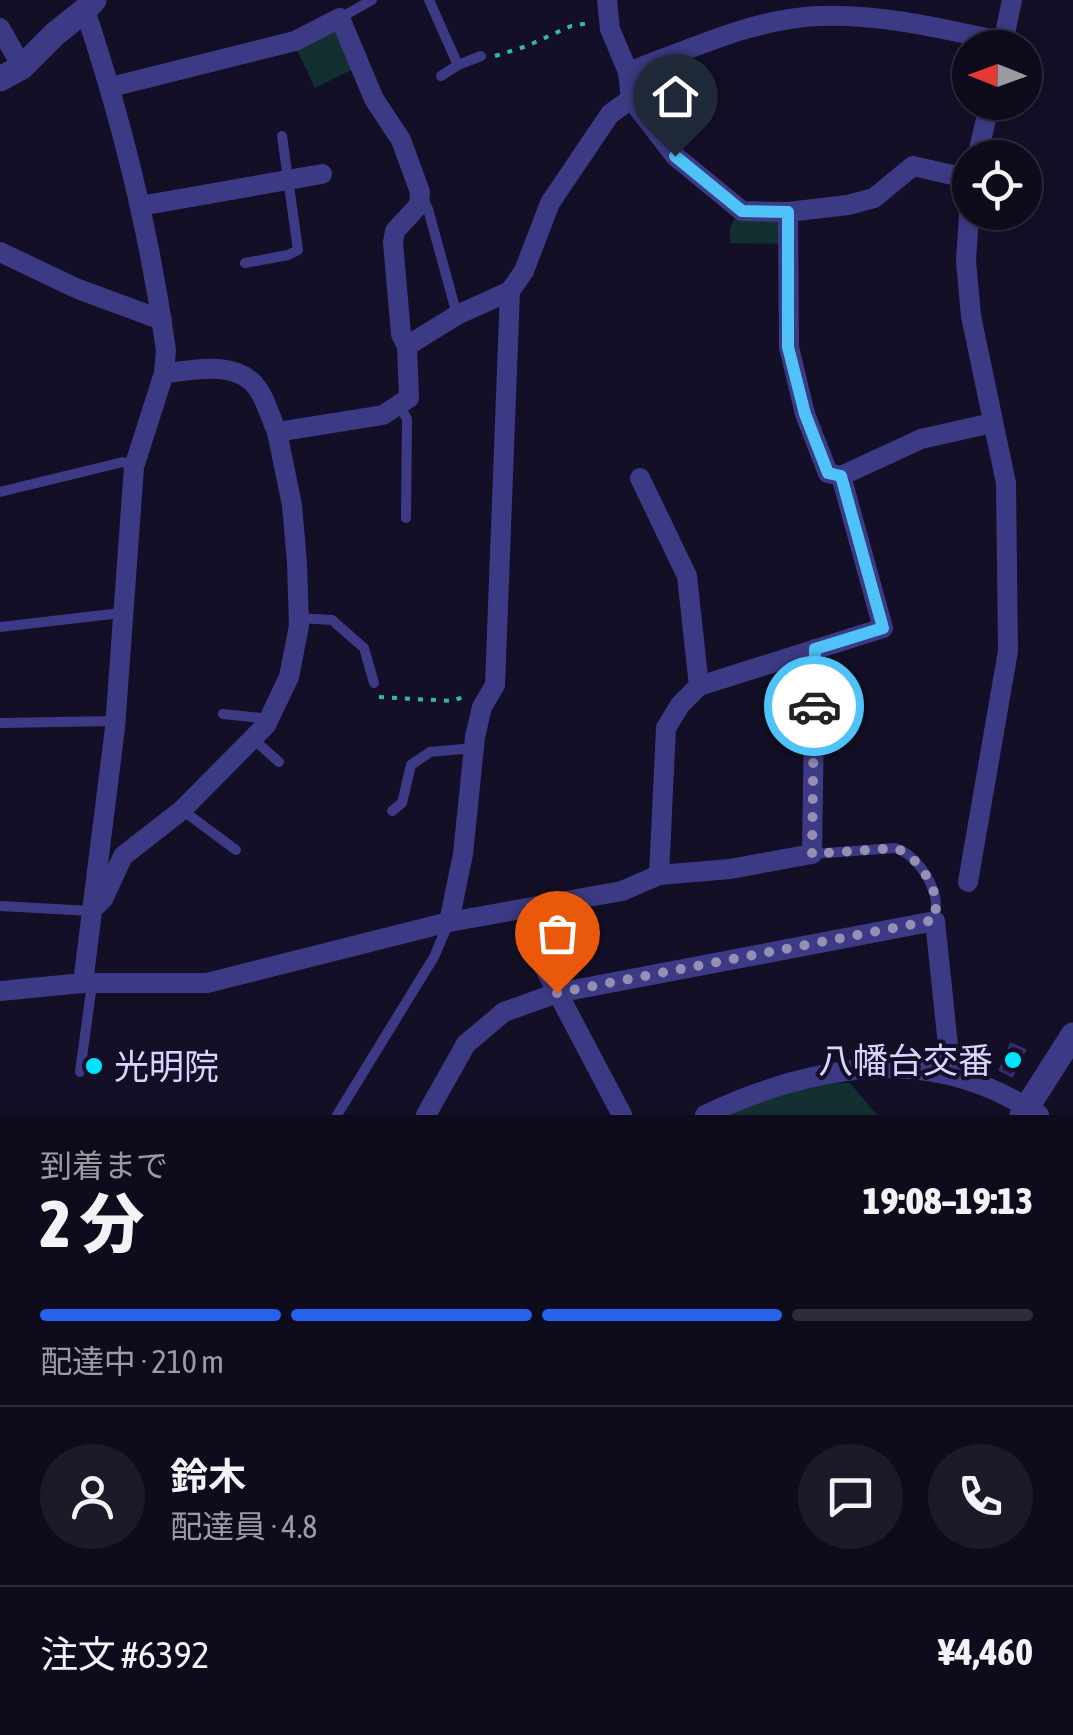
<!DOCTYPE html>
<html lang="ja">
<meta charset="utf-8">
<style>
body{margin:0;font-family:"Asap Condensed","Noto Sans JP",sans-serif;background:#1c1929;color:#f1f3f6;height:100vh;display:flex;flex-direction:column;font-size:38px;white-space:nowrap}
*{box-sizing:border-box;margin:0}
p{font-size:32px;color:#9b9ba3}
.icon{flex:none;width:55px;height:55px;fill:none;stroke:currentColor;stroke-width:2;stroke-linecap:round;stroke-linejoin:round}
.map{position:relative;height:1115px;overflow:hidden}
.sheet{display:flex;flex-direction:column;background:#0e0b1c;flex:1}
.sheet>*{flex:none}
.needle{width:65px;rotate:271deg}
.controls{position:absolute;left:952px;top:30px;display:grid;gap:20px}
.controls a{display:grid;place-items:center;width:90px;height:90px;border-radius:50%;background:#0e0b1c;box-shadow:0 2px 8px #0004,0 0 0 2px #2e2b3b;font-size:50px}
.pin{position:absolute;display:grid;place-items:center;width:85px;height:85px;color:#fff;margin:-102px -42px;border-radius:50% 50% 50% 0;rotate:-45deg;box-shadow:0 0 10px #0007}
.pin .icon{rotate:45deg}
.courier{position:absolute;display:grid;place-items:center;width:100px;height:100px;margin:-50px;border:8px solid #4fc3f7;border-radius:50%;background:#fff;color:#222;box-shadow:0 2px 12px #0007}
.head em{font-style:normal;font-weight:800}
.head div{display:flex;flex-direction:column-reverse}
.head{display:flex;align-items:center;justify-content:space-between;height:170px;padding:0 40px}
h1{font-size:65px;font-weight:800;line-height:75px}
.bar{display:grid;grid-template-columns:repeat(4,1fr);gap:15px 10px;align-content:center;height:120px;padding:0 40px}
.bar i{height:12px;border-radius:8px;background:#2e2b3b}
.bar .active{background:#2563eb}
.bar p{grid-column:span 4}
.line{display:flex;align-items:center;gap:25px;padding:0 40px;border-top:2px solid #2e2b3b}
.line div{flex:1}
.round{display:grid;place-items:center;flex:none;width:105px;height:105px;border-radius:52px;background:#1c1929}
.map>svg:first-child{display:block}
</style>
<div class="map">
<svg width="1073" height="1115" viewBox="0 0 1073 1115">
<rect width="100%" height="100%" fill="#130f26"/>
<!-- green -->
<g fill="#12302f">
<path d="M335,29l20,39 -40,20 -19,-41z"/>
<path d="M735,218h39l8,6v20l-52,-1v-15z"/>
<path d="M830,1083h20l27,32h-157l59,-21z"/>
</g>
<!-- building -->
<path fill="#241b47" stroke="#3b2d73" stroke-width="2.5" d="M1011,1044l14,6 -13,26 -12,-6z"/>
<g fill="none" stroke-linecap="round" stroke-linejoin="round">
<!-- path -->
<g stroke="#2fb8b0" stroke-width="4" stroke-dasharray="5 8" stroke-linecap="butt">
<path d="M495,56l32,-10 44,-20 18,-3"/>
<path d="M379,697l73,4 11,-4"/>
</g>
<!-- service -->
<g stroke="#3d3a85" stroke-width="10">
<path d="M429,0l29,65 23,-9"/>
<path d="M340,18l32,-18"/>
<path d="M441,76l17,-11"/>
<path d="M422,197l6,12 26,95"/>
<path d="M245,263l43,-8 10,-5 -16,-114"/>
<path d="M399,405l8,14 -1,99"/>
<path d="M0,492l123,-30 11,5"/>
<path d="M299,618l33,2 32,28 10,35"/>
<path d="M0,627l121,-14"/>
<path d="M223,714l46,5"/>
<path d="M0,723l115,-2"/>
<path d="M253,739l26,23"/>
<path d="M182,810l54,40"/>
<path d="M392,811l10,-8 9,-38 19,-13 44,-4"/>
<path d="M812,854l83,-6c19,5 35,29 40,48 2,8 0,17 0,25"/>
<path d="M0,906l92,5"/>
<path d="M80,1072l12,-88"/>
<path d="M337,1115l97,-158 15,-35"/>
</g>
<!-- minor -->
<g stroke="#3d3a85" stroke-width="20">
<path d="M607,0l3,29 18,43 3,27 44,57 67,55 46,1 60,-7 26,-7 39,-32 57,13"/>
<path d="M0,28l22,39"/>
<path d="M1002,48l10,-48"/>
<path d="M628,72c61,-22 126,-54 192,-56 63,-2 123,13 184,26"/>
<path d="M111,87l184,-46 45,-23 34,81 27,41 19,52 -1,13 -24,26 -2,11 8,92 6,12"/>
<path d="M977,158l13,-56"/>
<path d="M140,206l182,-32"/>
<path d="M788,212l1,135 16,67 23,59 13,3 80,-37 71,-16"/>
<path d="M0,252l78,37 84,31"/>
<path d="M164,373c28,-2 64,-12 87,8 13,11 19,36 26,51l106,-17 26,-17 -2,-52 50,-31 53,-24 14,-20 26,-68 60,-89 21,-15"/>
<path d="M640,478l47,98 12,110"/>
<path d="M659,875l7,-147 14,-23 19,-19 184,-58 -42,-152"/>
<path d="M968,882l40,-231 -2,-168 -35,-167 -5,-55 4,-60"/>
<path d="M96,906l7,-7 20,-43 59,-46 84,-85 23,-48 10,-51 -2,-63 -5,-58 -15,-73"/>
<path d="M449,922l14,-68 12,-117 7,-30 13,-22 15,-394"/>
<path d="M533,946l89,169"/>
<path d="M83,983h124l242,-61 173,-31 37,-16 71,-6 82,-15 3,-205"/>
<path d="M0,991l83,-8 32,-255 19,-261 30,-94 2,-23c-16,-115 -44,-229 -81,-340"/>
<path d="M426,1115l40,-71 38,-32 53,-19 378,-72 16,153"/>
<path d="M705,1115c91,-43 198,-68 293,-23 14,7 28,13 41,23"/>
</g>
<!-- tertiary -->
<g stroke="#3d3a85" stroke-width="25">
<path d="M0,79l22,-12 33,-33 30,-24 9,-10"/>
<path d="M1022,1115l51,-80"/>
</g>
</g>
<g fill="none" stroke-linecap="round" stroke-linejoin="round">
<!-- done -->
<path stroke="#948fb3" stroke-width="10" stroke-dasharray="0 18" d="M557,993l378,-73c0,-7 2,-16 0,-24 -5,-19 -21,-42 -40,-48l-83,6 2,-148"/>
<!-- route -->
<path stroke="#4fc3f7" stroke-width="12" d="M675,156l67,55 46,1v135l17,67 23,59 13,3 42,152 -68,21 -1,57"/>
</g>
<!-- markers -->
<g fill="#00e5ff" stroke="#130f26" stroke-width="4">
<circle cx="1013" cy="1060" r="10"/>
<circle cx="94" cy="1066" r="10"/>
</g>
<g text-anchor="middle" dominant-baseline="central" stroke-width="8" stroke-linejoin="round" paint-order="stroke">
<!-- poi labels -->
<g font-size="35" fill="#d9d4ff" stroke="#130f26" text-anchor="end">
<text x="993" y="1060">八幡台交番</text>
<text x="114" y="1066" text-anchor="start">光明院</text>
</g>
</g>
</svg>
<div class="controls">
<a><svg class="needle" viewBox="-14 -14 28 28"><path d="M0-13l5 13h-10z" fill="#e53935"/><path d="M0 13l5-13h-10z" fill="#9b9ba3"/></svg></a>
<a><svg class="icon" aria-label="locate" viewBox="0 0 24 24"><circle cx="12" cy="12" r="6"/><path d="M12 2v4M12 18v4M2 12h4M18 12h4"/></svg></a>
</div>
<div class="pin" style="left:557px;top:993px;background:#ea580c"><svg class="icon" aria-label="bag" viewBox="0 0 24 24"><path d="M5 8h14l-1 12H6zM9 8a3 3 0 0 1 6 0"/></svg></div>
<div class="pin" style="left:675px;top:156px;background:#1f2937"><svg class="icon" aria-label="home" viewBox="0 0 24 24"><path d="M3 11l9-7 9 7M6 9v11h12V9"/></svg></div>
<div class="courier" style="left:814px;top:706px"><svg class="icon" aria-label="car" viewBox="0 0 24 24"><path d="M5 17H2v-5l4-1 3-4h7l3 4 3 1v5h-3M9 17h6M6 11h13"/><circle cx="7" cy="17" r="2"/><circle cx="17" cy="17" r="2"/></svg></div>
</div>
<section class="sheet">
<div class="head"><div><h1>2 分</h1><p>到着まで</p></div><em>19:08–19:13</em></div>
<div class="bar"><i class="active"></i><i class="active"></i><i class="active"></i><i></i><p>配達中 · 210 m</p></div>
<div class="line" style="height:180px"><a class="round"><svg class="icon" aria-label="person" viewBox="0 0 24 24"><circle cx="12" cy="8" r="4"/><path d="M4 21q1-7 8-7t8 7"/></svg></a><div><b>鈴木</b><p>配達員 · 4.8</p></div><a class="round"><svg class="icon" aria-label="chat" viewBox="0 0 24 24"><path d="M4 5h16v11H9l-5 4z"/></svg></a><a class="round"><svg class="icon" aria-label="phone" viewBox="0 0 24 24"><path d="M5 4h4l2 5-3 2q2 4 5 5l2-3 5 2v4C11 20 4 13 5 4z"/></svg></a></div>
<div class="line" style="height:130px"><div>注文 #6392</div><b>¥4,460</b></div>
</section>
